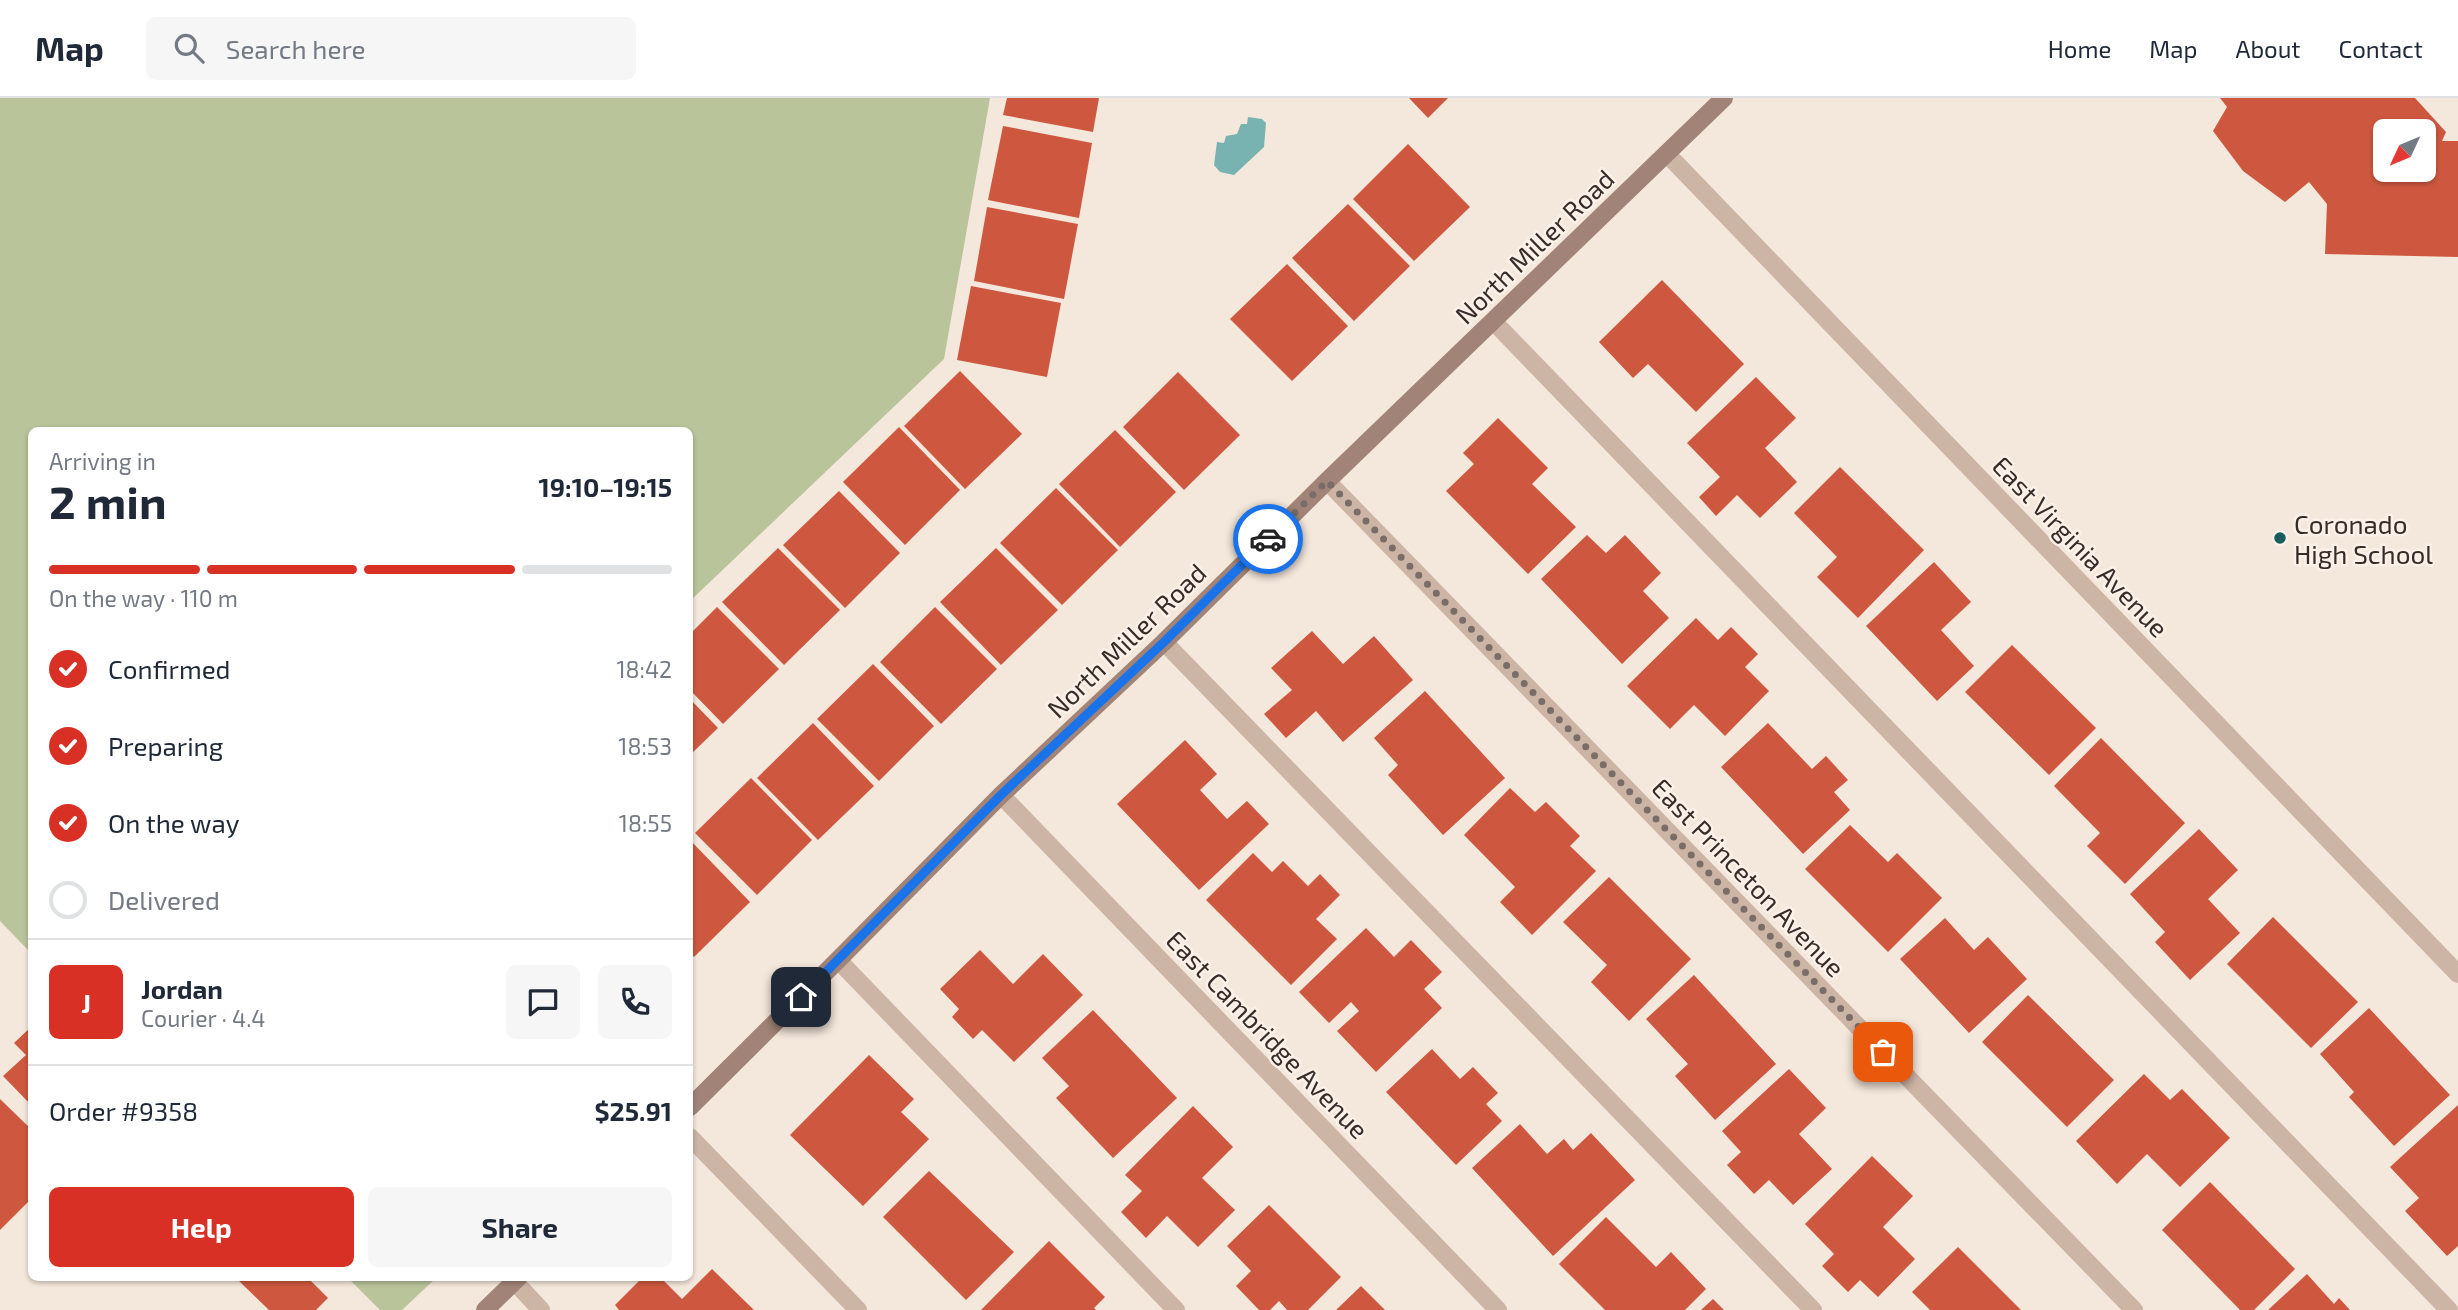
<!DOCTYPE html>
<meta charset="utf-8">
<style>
body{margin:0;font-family:"Exo 2",sans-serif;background:#f6f6f7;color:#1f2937;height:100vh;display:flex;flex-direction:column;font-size:26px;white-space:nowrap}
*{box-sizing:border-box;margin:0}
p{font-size:23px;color:#747a83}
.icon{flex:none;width:38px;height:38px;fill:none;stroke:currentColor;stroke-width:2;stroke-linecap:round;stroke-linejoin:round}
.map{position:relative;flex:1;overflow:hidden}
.drawer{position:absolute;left:28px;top:329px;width:665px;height:854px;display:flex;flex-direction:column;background:#fff;border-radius:10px;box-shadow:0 2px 5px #0004}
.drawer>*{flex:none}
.needle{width:46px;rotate:226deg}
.buttons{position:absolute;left:2373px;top:21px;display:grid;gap:14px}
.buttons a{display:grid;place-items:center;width:63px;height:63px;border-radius:10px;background:#fff;box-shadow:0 2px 5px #0004;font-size:35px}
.pin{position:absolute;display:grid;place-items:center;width:60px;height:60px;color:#fff;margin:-30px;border-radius:14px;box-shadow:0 4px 10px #0006}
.courier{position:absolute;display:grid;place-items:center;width:70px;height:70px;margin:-35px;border:5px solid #1a73e8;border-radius:50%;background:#fff;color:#222;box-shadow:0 2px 9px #0007}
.headline em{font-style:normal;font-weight:700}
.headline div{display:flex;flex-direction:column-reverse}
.headline{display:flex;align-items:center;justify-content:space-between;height:119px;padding:0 21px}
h1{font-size:46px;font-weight:700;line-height:52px}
.bar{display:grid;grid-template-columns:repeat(4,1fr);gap:10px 7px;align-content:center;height:84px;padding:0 21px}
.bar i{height:9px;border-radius:5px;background:#e0e1e3}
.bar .on{background:#d93025}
.bar p{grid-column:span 4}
.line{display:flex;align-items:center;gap:18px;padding:0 21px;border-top:2px solid #e0e1e3}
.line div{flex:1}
.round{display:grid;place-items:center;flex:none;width:74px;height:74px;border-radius:10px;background:#f6f6f7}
ol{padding:0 21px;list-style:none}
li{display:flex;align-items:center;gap:21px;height:77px}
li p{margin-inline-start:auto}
li .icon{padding:7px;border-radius:50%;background:#d93025;color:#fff;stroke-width:4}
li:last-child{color:#747a83}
li i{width:38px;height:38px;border:4px solid #e0e1e3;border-radius:50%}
.primary-button{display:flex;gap:14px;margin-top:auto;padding:14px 21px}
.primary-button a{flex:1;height:80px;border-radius:10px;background:#d93025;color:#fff;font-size:28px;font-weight:700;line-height:80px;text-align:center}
.primary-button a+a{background:#f6f6f7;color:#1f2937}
header{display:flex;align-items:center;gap:42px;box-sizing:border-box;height:98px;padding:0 35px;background:#fff;border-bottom:2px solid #e0e1e3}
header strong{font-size:33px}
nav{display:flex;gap:38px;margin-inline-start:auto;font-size:24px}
.search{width:490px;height:63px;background:#f6f6f7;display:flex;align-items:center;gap:18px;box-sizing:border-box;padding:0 24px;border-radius:10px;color:#747a83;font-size:26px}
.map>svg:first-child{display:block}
</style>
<header>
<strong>Map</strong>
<div class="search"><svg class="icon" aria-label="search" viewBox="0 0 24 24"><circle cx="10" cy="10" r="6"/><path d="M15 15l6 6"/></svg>Search here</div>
<nav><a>Home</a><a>Map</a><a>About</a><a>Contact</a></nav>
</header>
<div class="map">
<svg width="2458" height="1212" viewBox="0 0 2458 1212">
<rect width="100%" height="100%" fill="#f4e7db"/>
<!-- green -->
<g fill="#b9c49a">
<path d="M0,0h990l-46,261 -254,242v-171h-658l-1,523 -31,-32z"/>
<path d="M348,1180h88l-34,32h-22z"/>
</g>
<!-- water -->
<path fill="#78b3b1" d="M1248,19l14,2 4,4 -2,24 -30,28 -14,-3 -6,-7 3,-23 7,1 2,-7 11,-2 4,-10h6z"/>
<!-- building -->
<g fill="#ce583f" fill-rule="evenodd">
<path d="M1007,0h92l-6,34 -90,-17z"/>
<path d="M1409,0h39l-20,20z"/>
<path d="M2220,0h195l31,34 -4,9h16v116l-133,-3 2,-50 -18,-22 -24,20 -42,-31 -30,-40 14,-24zM2385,33h39v39h-39z"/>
<path d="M1003,28l89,17 -13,75 -91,-18z"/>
<path d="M1408,46l62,63 -56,54 -61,-62z"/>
<path d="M1348,106l62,62 -56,55 -62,-63z"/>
<path d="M987,109l91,17 -14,75 -90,-18z"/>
<path d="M1287,166l61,62 -56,55 -62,-62z"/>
<path d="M1662,182l82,84 -48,48 -48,-48 -15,14 -34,-36z"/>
<path d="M971,188l90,17 -14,74 -90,-17z"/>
<path d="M960,273l62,63 -57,55 -61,-63z"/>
<path d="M1178,274l62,63 -56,55 -61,-63z"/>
<path d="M1756,279l40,41 -31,30 32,34 -37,36 -23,-23 -21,21 -17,-19 21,-20 -33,-34z"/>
<path d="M1498,320l50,50 -16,16 44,43 -48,47 -82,-83 28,-27 -11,-11z"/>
<path d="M899,329l61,63 -55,55 -62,-63z"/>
<path d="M1115,332l61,62 -56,55 -61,-63z"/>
<path d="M1840,369l84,83 -66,68 -41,-41 20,-20 -43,-44z"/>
<path d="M1056,390l62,62 -56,55 -62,-62z"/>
<path d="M839,393l61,62 -55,55 -62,-63z"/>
<path d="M1587,437l19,18 19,-18 36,38 -18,18 26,27 -47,46 -81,-85z"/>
<path d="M778,450l62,62 -56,55 -62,-63z"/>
<path d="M996,450l62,62 -57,55 -61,-63z"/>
<path d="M1934,464l37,40 -30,28 33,36 -37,35 -71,-75z"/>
<path d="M717,509l62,62 -56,55 -33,-34v-56z"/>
<path d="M935,509l62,62 -56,55 -61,-62z"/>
<path d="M1696,520l22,22 13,-13 27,27 -13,13 24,24 -44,45 -31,-31 -24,24 -43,-43z"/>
<path d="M1312,533l31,33 31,-28 39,44 -70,62 -27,-31 -30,27 -22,-24 28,-24 -21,-22z"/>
<path d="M2012,547l84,83 -47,47 -84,-83z"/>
<path d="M873,566l61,62 -55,55 -62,-62z"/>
<path d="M1425,593l80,87 -62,57 -55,-60 10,-10 -24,-27z"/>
<path d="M690,601l28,29 -28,27z"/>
<path d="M813,625l61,63 -56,54 -61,-62z"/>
<path d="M1768,625l44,46 14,-13 22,24 -14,12 16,18 -47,44 -82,-87z"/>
<path d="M2101,640l84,85 -60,61 -38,-38 13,-13 -46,-47z"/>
<path d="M1185,642l32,34 -17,16 27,29 20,-18 22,23 -70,66 -82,-86z"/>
<path d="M751,680l61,62 -55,55 -62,-62z"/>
<path d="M1510,690l25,24 11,-10 34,34 -10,10 26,25 -64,64 -32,-33 15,-15 -51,-52z"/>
<path d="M1850,727l38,37 9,-9 45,45 -54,54 -83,-83z"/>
<path d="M2199,731l39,41 -30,29 32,34 -50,47 -35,-38 10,-10 -35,-38z"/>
<path d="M690,742l60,62 -56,55 -4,-5z"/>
<path d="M1253,755l19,19 11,-11 25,25 12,-12 20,21 -24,24 21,20 -46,46 -85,-85z"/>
<path d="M1609,779l82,82 -62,62 -38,-39 16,-17 -44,-43z"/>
<path d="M2273,819l85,85 -47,46 -84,-84z"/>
<path d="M1945,820l29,32 14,-13 39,42 -58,54 -69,-74z"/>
<path d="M1366,830l28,29 17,-17 31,32 -18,17 18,19 -66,64 -39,-41 22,-20 -8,-9 -22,21 -30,-31z"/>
<path d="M980,852l33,34 30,-30 40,41 -69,67 -32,-32 -9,9 -21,-22 7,-8 -19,-20z"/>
<path d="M1694,877l82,89 -61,56 -40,-44 13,-12 -42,-45z"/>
<path d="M2028,897l86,85 -47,47 -85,-85z"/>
<path d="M2369,910l81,87 -56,51 -45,-49 5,-5 -34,-38z"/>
<path d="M1093,912l84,88 -64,60 -57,-60 13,-12 -27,-28z"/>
<path d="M32,928v80l-29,-30 23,-21 -12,-12z"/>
<path d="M1432,951l28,30 13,-12 25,26 -12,11 16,17 -46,44 -70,-73z"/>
<path d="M869,957l45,44 -13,13 28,27 -66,67 -73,-71z"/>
<path d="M1789,971l37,39 -27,26 33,35 -39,36 -24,-25 -15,14 -27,-29 14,-13 -19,-21z"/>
<path d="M2144,976l26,26 12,-11 48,49 -50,49 -33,-33 -30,30 -41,-43z"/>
<path d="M0,1001l32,31v68l-32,32z"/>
<path d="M2458,1007v141l-11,10 -42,-45 14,-13 -29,-31z"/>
<path d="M1193,1008l40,41 -31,31 33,32 -37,37 -31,-31 -21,22 -25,-26 21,-21 -17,-16z"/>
<path d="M1520,1026l27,30 17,-15 9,11 18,-17 44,47 -82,76 -81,-88z"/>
<path d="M1872,1058l41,40 -30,31 32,32 -37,38 -18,-17 -12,12 -26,-26 12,-12 -29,-30z"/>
<path d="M929,1073l85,81 -48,48 -83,-83z"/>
<path d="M2210,1084l85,87 -41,41h-14l-78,-80z"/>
<path d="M1269,1107l72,72 -33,33h-21l-8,-9 -9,9h-11l-23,-24 15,-15 -24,-25z"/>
<path d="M1606,1119l50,50 15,-15 35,37 -21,21h-80l-46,-46z"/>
<path d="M1049,1143l56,56 -11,11 2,2h-115z"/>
<path d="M1958,1149l63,63h-91l-18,-18z"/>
<path d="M712,1171l42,41h-135l-4,-5 27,-27h19l21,21z"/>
<path d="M2307,1176l27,30 5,-6 11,12h-82z"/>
<path d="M236,1180h72l20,20 -12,12h-47z"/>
<path d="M1361,1188l24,24h-49z"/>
<path d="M1713,1201l11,11h-23z"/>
</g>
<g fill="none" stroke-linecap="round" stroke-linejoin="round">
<!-- lane -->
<g stroke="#cdb5a6" stroke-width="18">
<path d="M1493,223l956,989"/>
<path d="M1164,544l649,668"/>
<path d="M838,862l338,350"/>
<path d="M514,1183l27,29"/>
</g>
<!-- street -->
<g stroke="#cdb5a6" stroke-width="18">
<path d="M1667,56l791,820"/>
<path d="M1327,383l807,829"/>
<path d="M1001,697l497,515"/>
<path d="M690,1039l168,173"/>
</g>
<!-- secondary -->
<g stroke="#a18477" stroke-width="18">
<path d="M690,1009l148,-147 163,-165 163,-153 163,-161 397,-383"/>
<path d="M485,1212l33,-32"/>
</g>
</g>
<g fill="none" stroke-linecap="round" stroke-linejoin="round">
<!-- done -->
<path stroke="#7a6d67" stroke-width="7" stroke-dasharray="0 12.6" d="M1268,441l59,-58 556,571"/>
<!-- route -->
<path stroke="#1a73e8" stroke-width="9" d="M801,899l200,-202 163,-153 104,-103"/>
</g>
<!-- markers -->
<circle fill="#1a5d5d" stroke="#fbf1e8" stroke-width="2.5" cx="2280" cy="440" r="7"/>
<g text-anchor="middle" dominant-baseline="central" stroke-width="5" stroke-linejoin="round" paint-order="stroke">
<!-- street labels -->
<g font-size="26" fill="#382c28" stroke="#fbf1e8">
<text transform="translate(1534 148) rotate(-44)">North Miller Road</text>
<text transform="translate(2081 448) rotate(46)">East Virginia Avenue</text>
<text transform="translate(1126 542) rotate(-44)">North Miller Road</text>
<text transform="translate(1749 779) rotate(46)">East Princeton Avenue</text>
<text transform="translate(1268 936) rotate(46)">East Cambridge Avenue</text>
</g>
<!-- poi labels -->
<g font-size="26" fill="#382c28" stroke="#fbf1e8" text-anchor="start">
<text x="2294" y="425">Coronado<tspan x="2294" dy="30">High School</tspan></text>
</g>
</g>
</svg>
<div class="buttons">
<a><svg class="needle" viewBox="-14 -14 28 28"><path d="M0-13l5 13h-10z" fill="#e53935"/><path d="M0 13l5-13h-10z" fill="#747a83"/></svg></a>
</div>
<div class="pin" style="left:1883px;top:954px;background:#ea580c"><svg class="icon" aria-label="bag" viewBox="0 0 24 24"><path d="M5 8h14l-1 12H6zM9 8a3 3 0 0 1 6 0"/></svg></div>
<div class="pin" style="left:801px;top:899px;background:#1f2937"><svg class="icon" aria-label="home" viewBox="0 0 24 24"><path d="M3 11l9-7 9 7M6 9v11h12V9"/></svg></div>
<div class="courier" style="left:1268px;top:441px"><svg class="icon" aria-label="car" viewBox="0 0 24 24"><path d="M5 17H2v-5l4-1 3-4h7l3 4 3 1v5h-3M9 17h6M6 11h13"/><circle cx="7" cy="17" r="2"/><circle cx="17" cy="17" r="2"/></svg></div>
<section class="drawer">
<div class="headline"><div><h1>2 min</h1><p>Arriving in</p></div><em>19:10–19:15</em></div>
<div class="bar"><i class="on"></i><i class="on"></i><i class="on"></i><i></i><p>On the way · 110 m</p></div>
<ol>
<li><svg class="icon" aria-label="check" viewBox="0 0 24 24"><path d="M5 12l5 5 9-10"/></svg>Confirmed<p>18:42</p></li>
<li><svg class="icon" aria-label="check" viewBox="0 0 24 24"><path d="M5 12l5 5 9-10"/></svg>Preparing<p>18:53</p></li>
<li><svg class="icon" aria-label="check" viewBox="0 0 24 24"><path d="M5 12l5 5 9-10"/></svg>On the way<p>18:55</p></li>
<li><i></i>Delivered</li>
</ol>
<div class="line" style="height:126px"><b class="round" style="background:#d93025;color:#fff">J</b><div><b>Jordan</b><p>Courier · 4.4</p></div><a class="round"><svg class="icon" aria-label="chat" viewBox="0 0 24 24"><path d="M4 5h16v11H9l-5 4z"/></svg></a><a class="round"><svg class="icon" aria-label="phone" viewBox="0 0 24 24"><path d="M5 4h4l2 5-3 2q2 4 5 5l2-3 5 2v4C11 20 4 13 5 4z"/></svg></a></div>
<div class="line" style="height:91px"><div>Order #9358</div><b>$25.91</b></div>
<div class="primary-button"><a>Help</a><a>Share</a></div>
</section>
</div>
